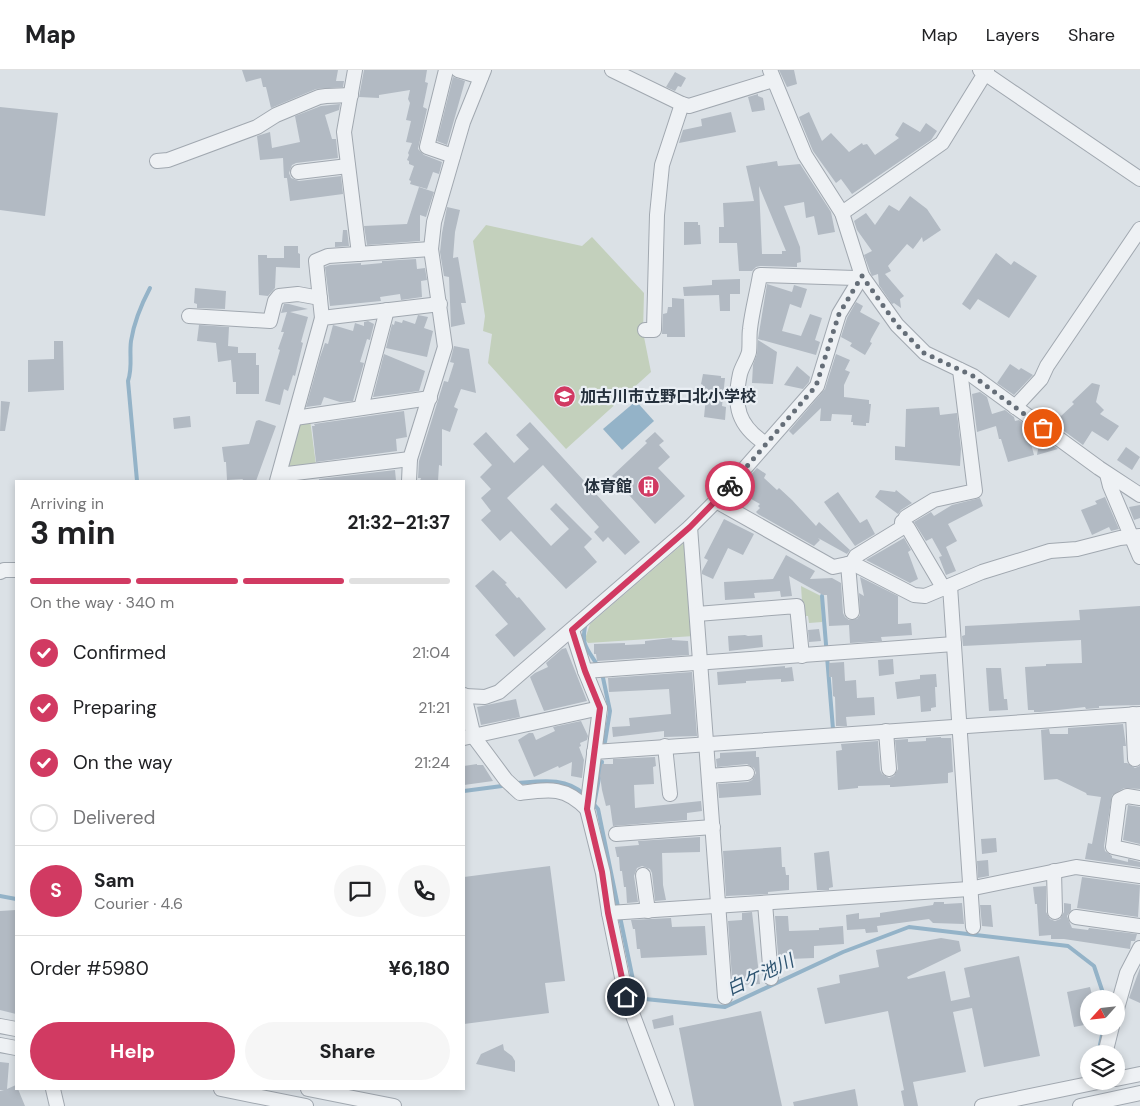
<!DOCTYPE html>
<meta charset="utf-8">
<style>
body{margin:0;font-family:"DM Sans","Noto Sans JP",sans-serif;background:#f6f6f6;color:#202124;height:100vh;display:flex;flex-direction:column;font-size:19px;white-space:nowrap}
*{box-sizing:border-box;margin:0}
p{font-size:16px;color:#757577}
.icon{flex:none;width:28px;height:28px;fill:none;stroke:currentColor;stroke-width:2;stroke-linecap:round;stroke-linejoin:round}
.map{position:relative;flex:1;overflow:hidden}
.side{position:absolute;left:15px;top:410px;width:450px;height:610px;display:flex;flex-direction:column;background:#fff;border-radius:0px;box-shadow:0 2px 8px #0003}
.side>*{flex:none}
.needle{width:32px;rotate:243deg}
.controls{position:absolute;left:1080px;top:920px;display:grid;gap:10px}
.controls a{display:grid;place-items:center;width:45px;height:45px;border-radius:50%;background:#fff;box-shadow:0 2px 8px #0003;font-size:25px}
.pin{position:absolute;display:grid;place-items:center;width:42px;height:42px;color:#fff;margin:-21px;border:2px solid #fff;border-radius:50%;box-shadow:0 1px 5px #0007}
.courier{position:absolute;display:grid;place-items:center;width:50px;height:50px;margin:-25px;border:4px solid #d13a62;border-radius:50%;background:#fff;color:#222;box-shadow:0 1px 6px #0007}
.head em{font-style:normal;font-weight:700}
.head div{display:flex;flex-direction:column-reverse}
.head{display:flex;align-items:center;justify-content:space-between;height:85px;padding:0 15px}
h1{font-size:32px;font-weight:700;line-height:38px}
.bar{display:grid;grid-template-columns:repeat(4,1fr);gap:8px 5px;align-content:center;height:60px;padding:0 15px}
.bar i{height:6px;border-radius:4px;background:#e0e0e0}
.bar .on{background:#d13a62}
.bar p{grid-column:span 4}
.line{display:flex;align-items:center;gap:12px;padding:0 15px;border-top:1px solid #e0e0e0}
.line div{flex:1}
.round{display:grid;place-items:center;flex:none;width:52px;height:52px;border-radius:26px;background:#f6f6f6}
ol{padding:0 15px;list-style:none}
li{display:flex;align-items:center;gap:15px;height:55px}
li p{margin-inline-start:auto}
li .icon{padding:5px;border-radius:50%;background:#d13a62;color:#fff;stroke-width:4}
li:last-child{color:#757577}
li i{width:28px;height:28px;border:2px solid #e0e0e0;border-radius:50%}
.cta{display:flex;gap:10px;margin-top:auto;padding:10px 15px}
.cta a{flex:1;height:58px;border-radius:30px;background:#d13a62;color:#fff;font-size:20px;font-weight:700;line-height:58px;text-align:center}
.cta a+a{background:#f6f6f6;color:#202124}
header{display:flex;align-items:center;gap:30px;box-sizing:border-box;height:70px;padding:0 25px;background:#fff;border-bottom:1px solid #e0e0e0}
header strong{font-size:24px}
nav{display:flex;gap:28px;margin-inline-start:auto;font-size:18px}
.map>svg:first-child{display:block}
</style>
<header>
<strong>Map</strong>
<nav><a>Map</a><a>Layers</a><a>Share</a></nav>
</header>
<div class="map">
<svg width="1140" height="1036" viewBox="0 0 1140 1036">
<rect width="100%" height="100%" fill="#dbe1e6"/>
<!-- green -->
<g fill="#c3d0bc">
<path d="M486,155l96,21 10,-9 52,56 -1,39 8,40 -85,77 -78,-86 4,-29 -9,-3 2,-15 -12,-75z"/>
<path d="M310,350l6,45 -30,4 14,-48z"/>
<path d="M685,472l9,94 -106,7 -3,-4 5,-15z"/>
<path d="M801,516l20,10 1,26 -13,1 -1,-7h-5z"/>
</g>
<!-- water -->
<path fill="#94b3c8" d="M636,331l18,20 -32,29 -19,-21z"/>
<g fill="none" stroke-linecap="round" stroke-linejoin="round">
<!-- stream -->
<g stroke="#94b3c8" stroke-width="4">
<path d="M137,411l-9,-100c5,-15 1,-25 3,-40 3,-19 10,-36 19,-53"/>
<path d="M822,526l11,133"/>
<path d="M586,552c-5,21 -1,24 10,41"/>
<path d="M602,603l8,38 -5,31"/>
<path d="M518,713c24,-2 48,-6 67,12"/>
<path d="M464,721l38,-5"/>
<path d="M591,731l7,8 36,176 11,14 80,8 118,-55 66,-25 159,19 26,20 11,33"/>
<path d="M594,735l8,-43"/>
<path d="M0,826l16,3"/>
<path d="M1098,984l6,-28"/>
</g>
</g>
<!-- building -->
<g fill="#b2bac3" fill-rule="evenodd">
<path d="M242,0h96l-2,11h8l-1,6 -27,2 -45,19 -5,-21h-3l-2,-9 -15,4z"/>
<path d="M364,0h63l-2,12 3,1 -5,24 4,2 -9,40 6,6 18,7 -3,12 -6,-2 -6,17 -17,-5 1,-3 -2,-1 5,-14 -5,-2v-3l-2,-1 2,-5 -1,-2 4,-10 -6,-1 5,-21 -5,-1 4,-17 -2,-4 2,-9 -31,5v3l-20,-1z"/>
<path d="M779,0h15l3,14 -10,3z"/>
<path d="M675,2l11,6 -5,9 -3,-1 -3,5 -9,-4z"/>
<path d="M453,7l12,4 -18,64 -10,-4z"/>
<path d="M758,24v2l5,2 2,12 -13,2 -4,-15z"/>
<path d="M340,34l-1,6 -14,5 7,24h4l2,19 -42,5 -4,2 -3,8 2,5 8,3 42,-5 2,18 -53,7 -3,-23h-3l-1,-20 -23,2 -3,-24 13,-4 2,16 28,-6 -5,-26 26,-10z"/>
<path d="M0,37l58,6 -13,103 -45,-6z"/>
<path d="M731,42l5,20 -57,11 4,-13 19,-4 -1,-7z"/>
<path d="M809,42l13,29 9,-8 18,19 13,-9 1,2 4,-1 8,11 24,-17 -4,-3 8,-13 17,10 6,-9 11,8 -6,9 -79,54 -11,-15 -5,4 -23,-32 -14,-34z"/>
<path d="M777,91l1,5 22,-2 31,48 4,20 -17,3 -4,-19 -8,2 -2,-16 -20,4 16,41 1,15 -4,1v4l-37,-1 -4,1 -4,4h-13l-2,-28h-18v-16h5l-1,-24 31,-2 -8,-35zM759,116l27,65h-4v3h-20z"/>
<path d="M419,117l15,5 -8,25 -6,-2v26l-53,4 -3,-19 43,-2z"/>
<path d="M910,126l17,13 14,21 -18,12 -1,-5 -9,12 -6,-5 -19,22 3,5 -6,3 19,22 -4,3 1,9 -7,-5 -2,1 -13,-19 -1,-11 -6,2 -1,-2 -7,-19 8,-4 -15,-21 -3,-9 12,-8 9,12 14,-20 10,6z"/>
<path d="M447,137l13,3 -5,22 -2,26 5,-1 8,46h-5l4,21 -14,3 -2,-50 -5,-1 -4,-24 2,-19z"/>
<path d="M684,152h14v3h2l1,19 -17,1z"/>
<path d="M343,160h4l2,16 -14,1v-5h7z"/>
<path d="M284,176h14v7l2,1v14l-24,-1 -1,21 -7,8 -9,-1 -1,-40h9v3h17z"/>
<path d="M996,183l15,12 3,-4 23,15 -28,42 -31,-19 -8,11 -8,-6z"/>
<path d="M416,189l1,10 8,-1 2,12 -6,1 1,16 -21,3 -1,-6 -20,3 1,4 -51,5 -5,-39 5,-2 31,-2v2l21,-2v-2z"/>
<path d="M740,209v15h-10v17h-10l-1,-16 -35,1 -1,-9 29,-2v-5z"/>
<path d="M767,214l25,8 2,-7 13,4 -6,19 -11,-4 -8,27 19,5 9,-22 12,4 -7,22 5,2 -4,13 -58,-16z"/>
<path d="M195,218l31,3 -1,18 -28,-1v-4l-3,-1z"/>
<path d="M672,228l12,1 1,38h-18v-3h-5l1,-20 4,-1 1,-6h4z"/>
<path d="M856,232l7,4 -3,6 20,11 -9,16 -1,3 2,1 -7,12 -15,-9 2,-3 -11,-6 6,-19z"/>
<path d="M284,234h5l19,5 -18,3 18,5 -7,25 2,1 -8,33 -2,-1 -5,16 -4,-2 -4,16 -15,-4 15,-51 -2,-1 6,-17h-3l6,-20 -6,1z"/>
<path d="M418,245l10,2 -4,11 9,3 -6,26 -41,-9 6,-24 2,1 1,-4 7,2 1,-3 12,4z"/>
<path d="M368,251l6,3 -4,16 -3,-1 -7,23 4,1 -11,38 -13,1 -16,-5 -3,8 -15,2 14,-50 5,-14 3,1 5,-19 20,6 2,-8 9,3v-4z"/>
<path d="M199,255l30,2 -1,19 10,1v6h18v12h3v29h-23v-12h-3l-2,-22 -13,2 -2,-19 -19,-2z"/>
<path d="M758,270l19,12 -4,32 -21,-1 1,-18 4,-11z"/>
<path d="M54,271h9l1,49 -36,2v-32l26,-1z"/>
<path d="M454,276l15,3 7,44 -15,-4 -7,18 4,2 -8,23 -8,-3v37l-3,-1 -1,16h-18l1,-3h-3l1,-17 25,-80 4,1 6,-19 -4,-1z"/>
<path d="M384,284l41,17 -6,20 -46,6z"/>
<path d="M836,284l14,6 -5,10 5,2 -6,13v12l25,3v4h2l-2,19h-3v3l-13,-1v-3h-2l1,-7 -20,-1 -1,7h-11l1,-13 -28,27 -4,-4 36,-42z"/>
<path d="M1010,294l9,6 2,-2 12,7 -19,20 -17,-12z"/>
<path d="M797,296l13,11 -1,5 -6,7 -19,-4z"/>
<path d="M703,304l18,2v2h4l-3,28 4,1 -1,13 -21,-3 2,-20 -3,-1v-11l-2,-1z"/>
<path d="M1092,313l8,2 -4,17 8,8 -4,4 19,12 -11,15 -16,-10 -9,14 -38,-28 7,-8 9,7 13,-12 -2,-2z"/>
<path d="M980,322l7,5 5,17 13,-4 9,7 1,4 4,-1 7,5 8,30 -26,7 -7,-23h-2l-3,-13 -19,6 -5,-38z"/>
<path d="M1,331l9,1 -5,29h-5z"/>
<path d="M939,337l1,8 17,-2 4,36 -1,17 -65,-6v-14l10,1 1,-38z"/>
<path d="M404,341l3,26 -11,2 1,12 -81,11 -4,-36h3l-1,-2z"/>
<path d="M190,346l1,11 -17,2 -1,-11z"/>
<path d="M259,350l17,6 -20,55h-14l1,-2 -16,1 -1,-18h-2l-2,-15 27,-3 7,-23z"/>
<path d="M530,352l110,120 -15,13 -17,-18 -5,5 -9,-10 5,-5 -56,-62 -36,33 44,48 18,-17 -19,-20 6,-6 36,36 -8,8 13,15 -31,27 -55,-58 -11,10 -19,-21 10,-9 -10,-13 10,-9 -11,-12 12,-12 -19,-21 13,-12 28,31 15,-14 -13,-14z"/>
<path d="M655,362l9,9 -5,4 11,12 -12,11 27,28 -30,28 -43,-48 35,-33 -2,-2z"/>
<path d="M1042,367l16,12 -21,6 3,-17z"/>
<path d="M1126,377l14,10 -8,13 -15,-10z"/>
<path d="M757,398l9,6 -2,4 13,12 2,-2 13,12 24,26 3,-4 31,28 -3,4 -29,-16 2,2 -6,6 -56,-32 -2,-2 4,-4 -2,-2 2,-2 -14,-8 4,-7 -4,-1 2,-4 -3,-3z"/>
<path d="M395,400l1,11h-77v-2z"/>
<path d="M880,420l15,2 1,-2 16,13 -11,7 -3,4 -23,-17z"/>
<path d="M838,422l22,31 7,-4 8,15 -20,12 -31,-44z"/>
<path d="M1105,427l14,32 -8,2 -2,-4 -17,8 -11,-25 16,-6 -2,-3z"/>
<path d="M980,428l3,8 -35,18 9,17 -11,6 10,24 -10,4 -7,-18 3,-1 -10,-18 -6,3 -12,-19 17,-10 3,4 18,-11z"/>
<path d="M1140,435v13l-6,2 -5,-13z"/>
<path d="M724,449l30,15 -11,21 -15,-7 -15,31 -11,-5v-3l6,-11 -4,-2z"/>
<path d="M904,468l7,12 -3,2 10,27 -8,4 -44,-23z"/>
<path d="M786,485l29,16 -5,8 22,-1 9,5 2,30 2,4 4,3 8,-1 3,-4 -1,-22 5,3 -4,-19 38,19v28l13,-1 1,12 -31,2 1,4 -32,2 -1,-18 -20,1 -2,-31h-4l-34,-19 3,20 -11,1 -1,-6 -26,2 1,5 -30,2 -1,-18 49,-3z"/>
<path d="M493,500l14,13 -2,1 12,14 2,-1 27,32 -32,28 -19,-22 13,-11 -33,-38z"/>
<path d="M1140,536v99l-41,1v2l-13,1 -1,-2 -45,5h-6v-2h-6l-3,-43 21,-1v-2l36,-1 -1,-23 -118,6 -1,-10 3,-1v-9l115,-6 -1,-10z"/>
<path d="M819,559l2,12 -12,1 -1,-12z"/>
<path d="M745,565l3,1 14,-1 1,12 -34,4 -1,-15z"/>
<path d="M672,568v2l16,1 1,14 -92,6 -1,-7h-2v-10l31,-1v2l20,-1v-3z"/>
<path d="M566,578l21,53 -43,10 -14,-34 5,-4 13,-6 -2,-4 16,-14z"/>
<path d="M893,589l1,15 -15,2 -1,-16z"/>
<path d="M844,592l1,19 11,-1 1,18 17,-1 1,18 -29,2 1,9h-11l-1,-29 -2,-1 -1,-19h-3v-14z"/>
<path d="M785,596v2l7,-1 2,14 -13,1v-3l-35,2v2l-28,2 -1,-13z"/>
<path d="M986,598h15l3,31h3l1,11 -19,1z"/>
<path d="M692,602l5,64 -33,1v-6l-51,6 -1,-10 18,-1 -1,-8 42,-4 -2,-25 -60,3 -1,-14z"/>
<path d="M936,604l1,13h-2l1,20 -5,1v3l-10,1 -1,-16 -23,3 -2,-17 25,-3v-4z"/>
<path d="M516,629l4,18 -39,8 -4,-18z"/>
<path d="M581,651l7,15 -1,4 -7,3 1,3 -2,1 5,13 -2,18 -11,-2 1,-14 -13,6 -1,-2 -24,11 -16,-37 11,-7h4l3,7 19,-9 -2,-4z"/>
<path d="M1123,654l3,22h-3l1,17h3l8,5 5,-2v23l-16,-1 -12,7 -8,51 1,5 7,5v2l16,4v-3l12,3v5l-55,-8 3,-16 4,1 9,-47 -14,-2 -1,-2 -29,-14 -13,1 -3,-50 8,-1 1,5h18v-6z"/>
<path d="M941,667v1h10l2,34 -5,1v10l-55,4h-3v-2l-32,1v2l-20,2 -2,-39 6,-1 -1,-6 37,-3 2,29 2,4 7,4 5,-2 4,-7 -3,-29 13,-1v3l18,-1v-3z"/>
<path d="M756,681v6h3l2,38 -42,3 -1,-14 30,-2 4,-2 4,-7 -2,-5 -7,-4 -30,3 -1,-8 4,-1v-5z"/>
<path d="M655,687l1,9 -3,1 1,17 -20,1 1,23 66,-7 1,10 -15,2v7l-74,6 -3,-21 -4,1 -4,-16 -2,-14 2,-12h11v-5z"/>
<path d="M477,694v1h6l10,16 -29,4v-19z"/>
<path d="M1128,735l12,2v37l-17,-4z"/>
<path d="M700,767v15l-38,1 1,32 3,15 -11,1 -3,-28 -2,-4 -8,-3 -5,2 -3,8 4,26 -11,1 -1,-16h-2l-2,-16h-2l-1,-14h-2l-2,-10 24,-2 -1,-4z"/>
<path d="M996,768l1,14 -15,2 -1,-15z"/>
<path d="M781,777l1,20h3l1,8h3v15l-21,2v2l-42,2 -3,-45z"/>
<path d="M829,781l4,36 -4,1v2h-12l-3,-37z"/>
<path d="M988,790l1,16 -11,2 -1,-17z"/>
<path d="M550,796l15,115 -20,2 4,30 -85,11v-147z"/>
<path d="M1082,807l58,8 -2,32 -61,-9z"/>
<path d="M1046,816v26l4,7 5,2 5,-2 4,-7v-9l7,1v6l-4,6 5,12 16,2 1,-2 48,6 -2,7h-4l-1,8 -66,-10h-13v-4l-12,1 -2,-32h-2l-2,-17z"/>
<path d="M934,832h10v2l18,-1 2,21 -31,-1 -4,-4 -52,7 1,6 -12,1 -1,-4 -18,1 -1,-15 13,-2v6l21,-2v-4l53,-8z"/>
<path d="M980,835h11l2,22 -11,-1z"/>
<path d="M16,840v104l-16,-4v-99z"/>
<path d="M752,842l8,72 -19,1 1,7h-9l-5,-71 14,-1v-7z"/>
<path d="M775,846h13l1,15 30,-1v-2l24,-2 1,18 -30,2v12l-25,1 1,9h-11z"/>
<path d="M671,848l1,9 33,-1 2,29 -66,3 -1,-9h-3l-2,-20h-2l-2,-9z"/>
<path d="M941,868l18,3 2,10 -54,26 1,2 37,-8 6,30 19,-4 -6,-29 55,-12 21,100 -56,11 -12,-59 -19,4 13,60 -53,10 5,24h-14l-3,-15 3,-1 -16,-79 -63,13 -8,-36 23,-5 -1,-8 40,-8 -3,-17z"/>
<path d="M1140,898v35l-11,-5z"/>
<path d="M1090,917l3,12h-4v25l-15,3 -7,-35z"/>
<path d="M761,941l21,95h-88l-15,-78z"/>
<path d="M673,945l1,10 -20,4 -2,-9z"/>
<path d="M503,974l1,6 8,6 3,5v11l-39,-8 5,-10z"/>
<path d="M0,992l9,1 -2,26 9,-4v4h2l7,17h-25v-15l4,-1h-4z"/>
<path d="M855,1019l3,17h-64l-1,-4z"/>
</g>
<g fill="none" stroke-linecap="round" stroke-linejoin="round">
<defs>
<g id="minor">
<path d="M355,0l-11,62 15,122"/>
<path d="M446,0l-19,77 26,9"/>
<path d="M458,0l23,7"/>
<path d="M612,0l70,34 7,2 84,-26"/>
<path d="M770,0l35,85 37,58 20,63 35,49 28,28 48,23 126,92 41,27"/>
<path d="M980,0l160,109"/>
<path d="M157,91l11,-1 89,-33 19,-12 43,-18 7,-1 25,-1"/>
<path d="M298,102l50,-6"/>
<path d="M842,143l100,-70 45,-73"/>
<path d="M189,246l81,5 5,-20 4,-5 19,-2 22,4"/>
<path d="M322,248l-6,-57 12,-5 103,-7"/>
<path d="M645,260h9l3,-115 5,-50 20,-61"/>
<path d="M1015,337l26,-28 6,-13 93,-137"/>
<path d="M361,338l26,-98"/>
<path d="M295,348l135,-20"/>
<path d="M766,374c-28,-18 -33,-38 -26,-70 2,-8 7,-14 9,-22 1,-7 0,-16 1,-23 2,-18 7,-36 10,-54l95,3 7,-2"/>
<path d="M1107,404l3,12 30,71"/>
<path d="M279,405l131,-16"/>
<path d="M277,411l45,-163 118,-14"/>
<path d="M409,411l1,-22 35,-112 -14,-98 3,-27 29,-100 21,-52"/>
<path d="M716,431l117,66 19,-4 62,32 11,1 57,-24 68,-21 27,-2 43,-11 20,-2"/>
<path d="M902,452l6,6 36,61"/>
<path d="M690,457l35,470"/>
<path d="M852,493l4,-7 44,-27 6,-12 28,-17 41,-9 -15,-121"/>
<path d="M848,494l4,48"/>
<path d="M0,502l4,-2h12"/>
<path d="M950,516l23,341"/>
<path d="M697,544l100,-8 5,50"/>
<path d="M572,560l13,41 15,37 -13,101 16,64 6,40 17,84 41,109"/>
<path d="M585,601l369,-27"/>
<path d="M464,625l10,42 32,43 14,13c29,-4 45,-7 67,16"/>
<path d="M465,626l20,1 14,-5 191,-165 26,-26 101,-115 22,-72 23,-38"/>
<path d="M1133,644l2,45"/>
<path d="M886,661l3,38"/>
<path d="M464,668l136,-30"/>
<path d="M665,676l5,48"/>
<path d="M594,682l546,-38"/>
<path d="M709,706l38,-3"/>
<path d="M1140,728l-13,-2 -8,4 -6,47 27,6"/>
<path d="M616,764l97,-7"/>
<path d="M1054,801l1,41"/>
<path d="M643,805l5,36"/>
<path d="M765,833l6,75"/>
<path d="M609,843l360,-24 107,-22 64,9"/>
<path d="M1076,847l64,9"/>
<path d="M1116,942l11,-39 13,-25"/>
<path d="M0,956l16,3"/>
<path d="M0,975l16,3"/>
<path d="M1105,984l7,-28"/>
<path d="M1116,1009l24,-5"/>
<path d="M53,1019l4,17"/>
<path d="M221,1019l85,17"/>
<path d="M308,1019l86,17"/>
<path d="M982,1036l121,-25"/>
<path d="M1080,1036l60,-13"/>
</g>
</defs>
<!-- minor casing -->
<use href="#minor" stroke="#a1a8b0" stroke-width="16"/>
<!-- minor -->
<use href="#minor" stroke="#eef1f4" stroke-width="14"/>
</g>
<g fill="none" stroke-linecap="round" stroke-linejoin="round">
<!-- done -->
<path stroke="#656e78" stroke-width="5" stroke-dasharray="0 9" d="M730,416l86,-100 23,-72 23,-38 35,49 27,28 49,23 70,52"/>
<!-- route -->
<path stroke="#d13a62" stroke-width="6" d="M626,927l-18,-84 -6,-41 -15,-63 13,-101 -15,-37 -13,-41 118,-103 40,-41"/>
</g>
<!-- icons -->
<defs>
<symbol id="school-disc" viewBox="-11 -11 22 22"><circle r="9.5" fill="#d13a62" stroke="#eaeff4"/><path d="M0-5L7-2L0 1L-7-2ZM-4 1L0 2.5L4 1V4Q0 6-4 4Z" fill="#fff"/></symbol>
<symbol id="building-disc" viewBox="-11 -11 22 22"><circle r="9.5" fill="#d13a62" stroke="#eaeff4"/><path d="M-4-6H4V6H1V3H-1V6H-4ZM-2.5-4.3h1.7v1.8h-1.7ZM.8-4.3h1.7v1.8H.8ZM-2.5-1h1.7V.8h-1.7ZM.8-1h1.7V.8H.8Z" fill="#fff"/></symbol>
</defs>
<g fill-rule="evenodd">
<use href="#school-disc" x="552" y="314" width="25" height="25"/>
<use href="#building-disc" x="636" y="404" width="25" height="25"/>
</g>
<g text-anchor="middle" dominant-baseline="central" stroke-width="4.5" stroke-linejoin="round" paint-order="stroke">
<!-- poi labels -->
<g font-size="16" font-weight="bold" fill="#25303c" stroke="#eaeff4" text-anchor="start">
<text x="580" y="326">加古川市立野口北小学校</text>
<text x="632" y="416" text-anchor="end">体育館</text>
</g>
<!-- water labels -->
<g font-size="18" font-style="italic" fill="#2e5471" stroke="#eaeff4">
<text transform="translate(760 905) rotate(-25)">白ケ池川</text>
</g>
</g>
</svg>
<div class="controls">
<a><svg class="needle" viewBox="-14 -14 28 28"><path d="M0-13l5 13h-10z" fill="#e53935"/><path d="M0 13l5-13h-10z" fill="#757577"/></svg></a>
<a><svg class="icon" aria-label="layers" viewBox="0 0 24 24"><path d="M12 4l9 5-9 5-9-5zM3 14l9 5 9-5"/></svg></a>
</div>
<div class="pin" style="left:1043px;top:358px;background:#ea580c"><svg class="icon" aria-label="bag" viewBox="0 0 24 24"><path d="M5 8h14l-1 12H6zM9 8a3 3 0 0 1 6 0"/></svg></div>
<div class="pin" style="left:626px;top:927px;background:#1f2937"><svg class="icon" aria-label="home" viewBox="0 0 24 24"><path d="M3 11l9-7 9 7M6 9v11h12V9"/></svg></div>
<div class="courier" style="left:730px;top:416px"><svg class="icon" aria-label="bike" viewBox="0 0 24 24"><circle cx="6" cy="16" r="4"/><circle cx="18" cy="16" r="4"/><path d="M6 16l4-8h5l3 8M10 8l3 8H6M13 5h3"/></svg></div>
<section class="side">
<div class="head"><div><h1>3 min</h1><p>Arriving in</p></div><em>21:32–21:37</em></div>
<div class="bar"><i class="on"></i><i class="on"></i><i class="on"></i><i></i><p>On the way · 340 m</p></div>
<ol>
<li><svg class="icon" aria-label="check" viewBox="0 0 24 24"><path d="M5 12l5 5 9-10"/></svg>Confirmed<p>21:04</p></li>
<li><svg class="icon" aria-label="check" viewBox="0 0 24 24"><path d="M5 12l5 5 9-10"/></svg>Preparing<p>21:21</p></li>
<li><svg class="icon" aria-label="check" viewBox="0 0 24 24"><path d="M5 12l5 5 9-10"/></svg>On the way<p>21:24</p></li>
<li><i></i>Delivered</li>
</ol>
<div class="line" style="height:90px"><b class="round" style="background:#d13a62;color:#fff">S</b><div><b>Sam</b><p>Courier · 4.6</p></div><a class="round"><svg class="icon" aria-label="chat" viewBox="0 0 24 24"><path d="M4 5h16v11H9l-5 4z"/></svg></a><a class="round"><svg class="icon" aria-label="phone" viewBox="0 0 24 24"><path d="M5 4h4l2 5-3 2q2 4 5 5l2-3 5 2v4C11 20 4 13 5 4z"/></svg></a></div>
<div class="line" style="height:65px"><div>Order #5980</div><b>¥6,180</b></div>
<div class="cta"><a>Help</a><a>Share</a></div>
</section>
</div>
